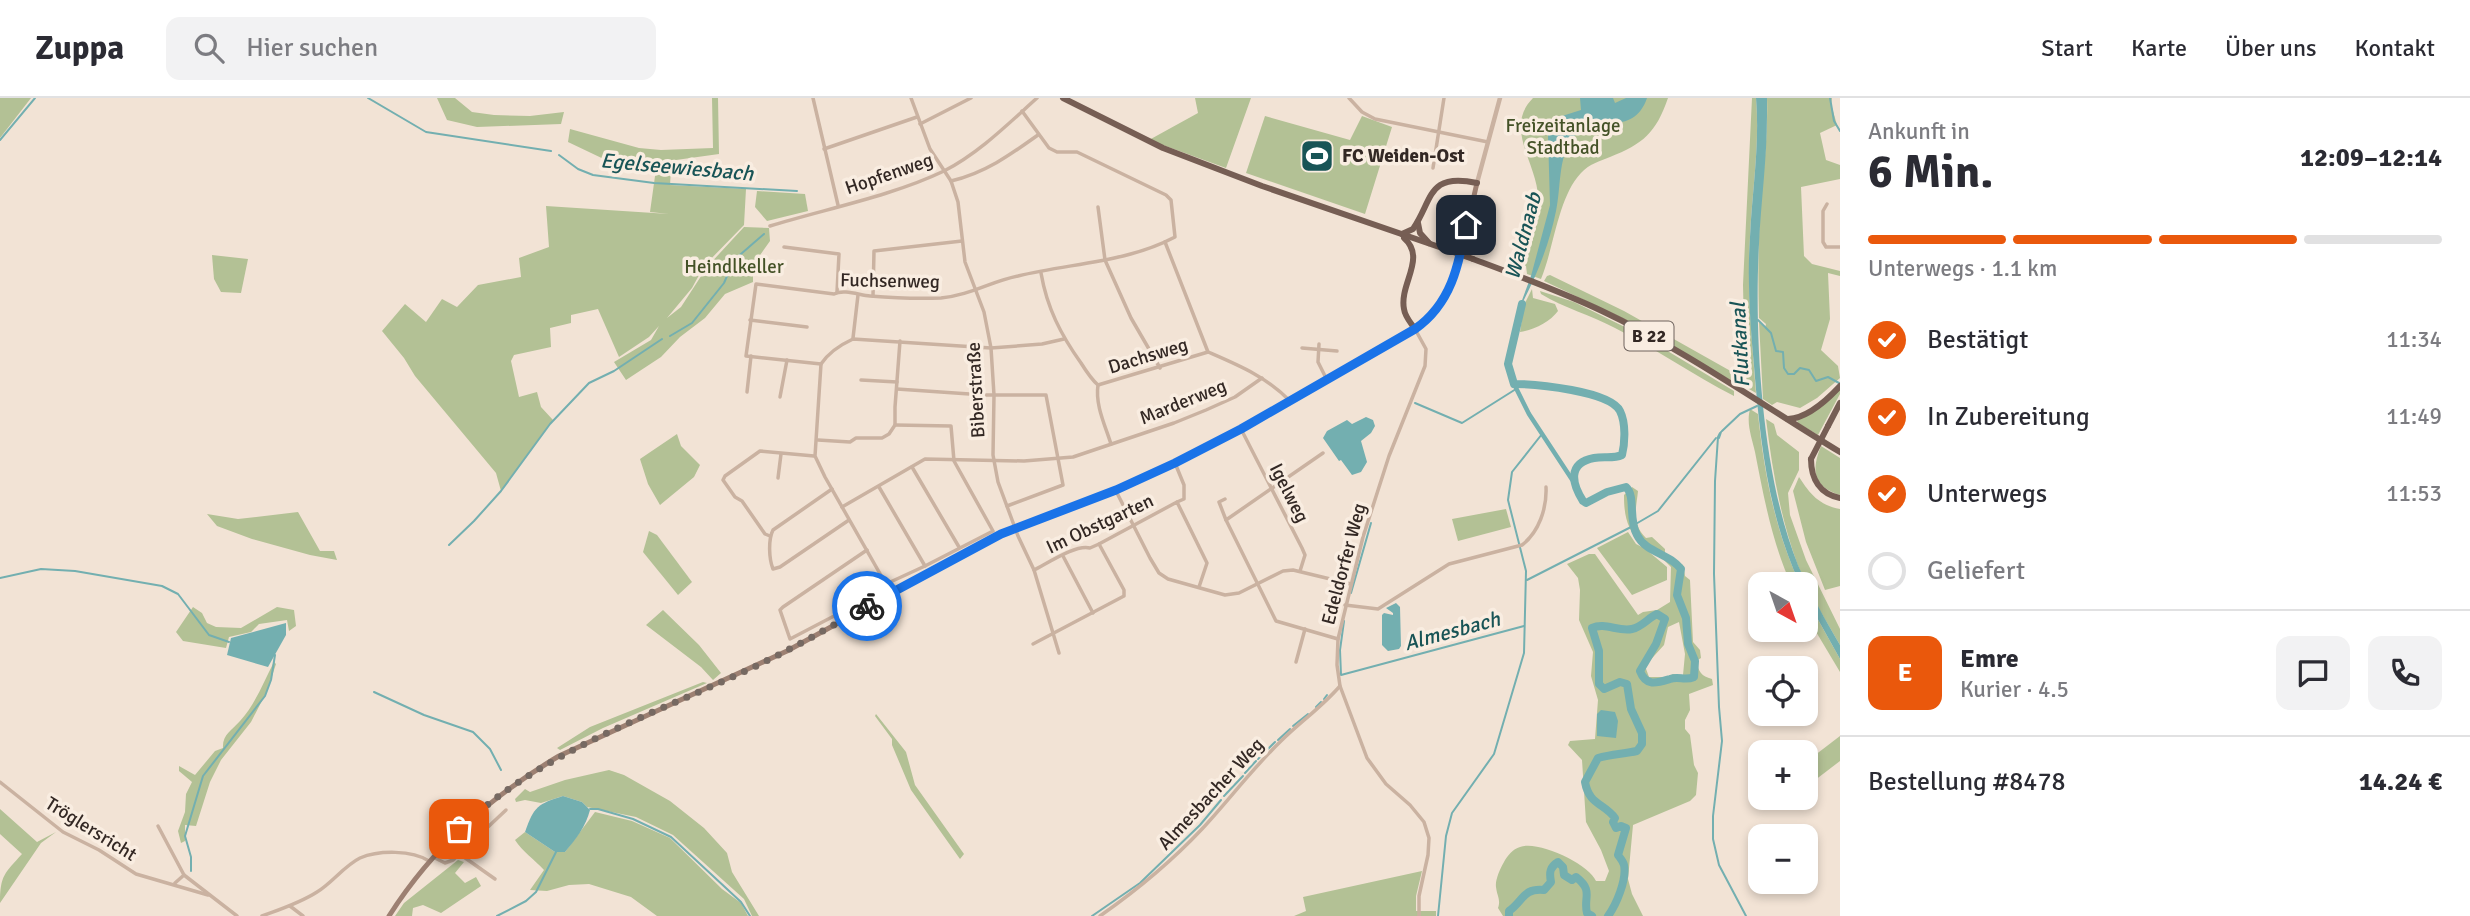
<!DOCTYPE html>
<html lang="de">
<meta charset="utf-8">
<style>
body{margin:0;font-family:Signika,sans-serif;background:#f2f2f3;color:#2b2b33;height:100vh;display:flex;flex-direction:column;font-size:26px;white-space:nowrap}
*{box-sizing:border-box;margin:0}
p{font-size:23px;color:#7c7c81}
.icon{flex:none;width:38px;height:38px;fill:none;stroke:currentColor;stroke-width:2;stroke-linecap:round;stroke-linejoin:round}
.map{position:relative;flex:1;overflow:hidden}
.sheet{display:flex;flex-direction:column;background:#fff;width:630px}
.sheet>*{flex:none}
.needle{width:46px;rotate:140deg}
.tools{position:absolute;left:1748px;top:474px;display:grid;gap:14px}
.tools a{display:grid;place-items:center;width:70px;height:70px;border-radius:14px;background:#fff;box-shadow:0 4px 10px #0003;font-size:35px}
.pin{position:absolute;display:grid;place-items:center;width:60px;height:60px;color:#fff;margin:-30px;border-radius:14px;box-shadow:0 4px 10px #0006}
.courier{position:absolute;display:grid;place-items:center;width:70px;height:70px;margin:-35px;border:5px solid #1a73e8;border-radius:50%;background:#fff;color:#222;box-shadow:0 2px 9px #0007}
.head em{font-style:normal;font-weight:800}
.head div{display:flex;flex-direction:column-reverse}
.head{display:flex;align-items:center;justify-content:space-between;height:119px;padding:0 28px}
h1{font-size:46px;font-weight:800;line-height:52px}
.bar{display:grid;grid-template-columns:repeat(4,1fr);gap:10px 7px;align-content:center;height:84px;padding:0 28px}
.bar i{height:9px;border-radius:5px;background:#e1e1e2}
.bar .on{background:#ea580c}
.bar p{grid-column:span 4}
.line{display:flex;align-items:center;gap:18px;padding:0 28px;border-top:2px solid #e1e1e2}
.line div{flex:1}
.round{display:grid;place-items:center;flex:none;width:74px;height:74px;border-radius:14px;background:#f2f2f3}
ol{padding:0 28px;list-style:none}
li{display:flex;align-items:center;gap:21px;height:77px}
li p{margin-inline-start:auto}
li .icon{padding:7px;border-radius:50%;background:#ea580c;color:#fff;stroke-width:4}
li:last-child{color:#7c7c81}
li i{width:38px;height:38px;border:4px solid #e1e1e2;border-radius:50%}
header{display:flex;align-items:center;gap:42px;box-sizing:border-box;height:98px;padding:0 35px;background:#fff;border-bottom:2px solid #e1e1e2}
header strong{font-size:33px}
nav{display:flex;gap:38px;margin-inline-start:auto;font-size:24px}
.search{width:490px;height:63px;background:#f2f2f3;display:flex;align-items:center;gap:18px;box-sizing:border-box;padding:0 24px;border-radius:14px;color:#7c7c81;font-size:26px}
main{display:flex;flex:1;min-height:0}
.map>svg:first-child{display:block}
</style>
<header>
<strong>Zuppa</strong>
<div class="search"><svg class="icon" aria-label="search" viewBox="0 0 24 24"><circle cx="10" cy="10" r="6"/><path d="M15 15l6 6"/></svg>Hier suchen</div>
<nav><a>Start</a><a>Karte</a><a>Über uns</a><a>Kontakt</a></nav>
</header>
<main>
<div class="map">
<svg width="1840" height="818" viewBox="0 0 1840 818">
<rect width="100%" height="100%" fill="#f2e3d5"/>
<!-- green -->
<g fill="#b3c195" fill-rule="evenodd">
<path d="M0,0h31l-31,40z"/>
<path d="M437,0h18l17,14 22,3 36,1 34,-4 -3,12 -84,3 -30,-7z"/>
<path d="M712,0h6l1,56 -43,6 -5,9 -1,16 76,4 -2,36 -40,41 -12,22 -25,30 14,-11 26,-40 37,-40 25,1 1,13 -17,24v17l-28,12 -20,24 -25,19 -19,20 -35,23 -12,-18 37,-22 8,-14 -10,11 -30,20 -21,-48 -27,6v8l-21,5 1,19 -37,8 -3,6 8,36 18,-5 4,15 12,13 -52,71 -5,-18 -81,-97 -11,-18 -22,-27 23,-27 21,18 16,-23 15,8 21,-22 43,-8 -2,-19 30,-11 -3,-41 123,8 -19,-2 6,-43 -25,3 -63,-30 2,-13 69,19 22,2 52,-2z"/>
<path d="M1195,0h56l-25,70 -77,-28 49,-27z"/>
<path d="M1533,0h135c-12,35 -25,46 -58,59 -10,4 -21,7 -29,16 -23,24 -27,75 -40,106l-14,-5 -1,-8 -4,-2c5,-20 15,-42 16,-63 2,-35 -36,-72 -5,-103z"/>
<path d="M1752,0h4c4,47 -4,93 -6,139 -3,52 2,104 6,156l-7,-4 -4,-17 -2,-87z"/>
<path d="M1767,0h65l-1,6 6,21 -17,8 6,27 14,5v14l-39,8 3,69 8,8 28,7v5l-12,-3 2,46 -9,31 17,16 2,12 -23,20 -17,10 -23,-6 -5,3 -9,-6 -4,-77 6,6 1,-4 -7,-6c-1,-39 -1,-79 2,-118 3,-34 7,-67 6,-102z"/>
<path d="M1265,18l85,24 12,-24 30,11 -27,87 -119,-41z"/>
<path d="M757,93l48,3 3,17 -41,10 -12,-14z"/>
<path d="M212,157l36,4 -7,34 -20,-1 -7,-13z"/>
<path d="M1550,177l74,36 119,67 3,10 -6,-2 -103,-61 -93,-44 3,-5z"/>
<path d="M1532,191l1,9 22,6 3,7c-8,11 -24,19 -38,21l4,-27z"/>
<path d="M1540,193l34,11 67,33 93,56v5c-41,-21 -78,-47 -119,-68 -24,-13 -51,-20 -74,-34z"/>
<path d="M1840,291v5l-22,41 -20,-12 -1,-3z"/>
<path d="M1750,311l8,5c6,58 17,117 42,170h-9c-19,-42 -27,-86 -36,-132 -3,-14 -9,-28 -5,-43z"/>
<path d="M1766,321l8,5 3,11 22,17v18l-11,23 2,22 16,45 34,69v16c-15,-26 -32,-53 -43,-82 -17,-47 -25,-95 -31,-144z"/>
<path d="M677,336l4,12 19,19 -6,12 -34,28 -12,-21 -8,-25z"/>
<path d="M1821,348l19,12v37c-27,-8 -29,-25 -19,-49z"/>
<path d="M1799,379c11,17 20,28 41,32v77l-15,4 -19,-48 -13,-51z"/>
<path d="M1632,389l6,4c-2,20 -7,32 8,47l6,-1 13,12v4l18,12 2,11 5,4 3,62 7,8 1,8 -5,3c3,11 5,15 16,18l1,6 -24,9 1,16 -5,10v9l5,6 4,30 4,8 -2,22 -6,6 -57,24 -5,54 4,15 11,22h-140l-5,-8c3,-8 -1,-12 -2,-21 -1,-7 4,-18 8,-25 3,-6 9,-13 16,-15 18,-7 69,17 76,34h9l4,-10 -8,-21 -15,-28 -4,-62 -14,-15 2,-4 25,-2 3,-39 -7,-24 2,-24 -14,-32 1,-30 -2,-12 -11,-14 22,-10h6l43,61 5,-3 14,-2 13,-8 1,-35 -10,-10 -12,-5 18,15v13l-35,15 -35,-47 31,-16 8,12 6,3c-14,-18 -18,-28 -18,-52zM1679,524l6,32 -2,21 -10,-1 -5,3h-19l-4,-11 19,-21 4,-18z"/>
<path d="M1506,411l5,18 -53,14 -6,-22z"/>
<path d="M298,414l22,39h14l3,9 -27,-5 -58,-16 -35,-13 -10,-12 31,5z"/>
<path d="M649,433l8,4 35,47 -14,13 -35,-43z"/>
<path d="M1806,500l34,61v13l-34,-57z"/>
<path d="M193,509l9,6 5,10 9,4 25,1 36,-21 17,3 2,16 -7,5 -2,-11 -28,4 -8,8 -22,5 -3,11 -43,-7 -7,-9z"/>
<path d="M663,512l36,35 22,28 -8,7 -12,-13 -55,-42z"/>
<path d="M274,564l2,2 -9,27 -16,31 -30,38 -11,22 -14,44 -11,-1v16l-4,2 -3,-12 7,-19 1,-18 6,-12 -13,-11v-5l16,9 20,-24 8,-3c-1,-13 9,-18 17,-27 15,-16 24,-40 34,-59z"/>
<path d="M703,584l4,1 -104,45 -43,22 -3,-2 33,-21z"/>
<path d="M876,616l30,38 9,33 49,69 -4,5 -49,-69 -19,-45v-6l-17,-23z"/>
<path d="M1840,638v25l-34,26v-25z"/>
<path d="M609,672l15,5 46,26 34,27 23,25 5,19 27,44h-7l-8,-17 -71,-64 -37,-18 -49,-10 -5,-5 -19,-6 -22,7 -16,-3 -9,2 -1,-3 10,-10 5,3 35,-12z"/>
<path d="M0,711l37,33 19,-10 -15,11 -41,60c0,-28 5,-30 22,-49l-22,-20z"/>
<path d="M595,714l37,9 38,17 52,51 19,14 7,13h-91l-26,-19 -42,-13 -20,1 -22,6 -17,-1 14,-20c-9,-10 -22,-19 -29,-30l10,-8 30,20h10z"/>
<path d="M458,762l6,2 -9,11 10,10 11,-6 5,9 -40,27 -18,-8 -10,3 -1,8h-17l9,-13z"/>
<path d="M1422,773l-6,25v15h20v5h-142l12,-5 -3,-14z"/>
</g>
<!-- water -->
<g fill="#73afb0">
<path d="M1580,0h33l2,5 11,-5h21c-14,41 -54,14 -75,41 -14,19 -11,50 -16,72 -7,35 -21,69 -38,100l13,-35 19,-71 -2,-70 11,-18 22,-7z"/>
<path d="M1756,0h11v18c0,43 -6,85 -8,128 -5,95 3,232 39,321 12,28 27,54 42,80v14l-34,-61v-14h-6c-32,-68 -40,-144 -46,-218 -4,-43 -7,-86 -4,-129 2,-46 10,-92 6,-139z"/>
<path d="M1366,319l7,3 2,6 -4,7 -10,8 6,21 -6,10 -9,3 -11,-15 -2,1 -16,-23 4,-7 20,-11 5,4z"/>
<path d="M1396,505l4,4 1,39 -2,3 -11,2 -6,-6v-30l2,-2 9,2v-2l-7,-5z"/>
<path d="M286,525v12l-18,32 -41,-12 4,-17z"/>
<path d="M1601,612l14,2 3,9 -2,17 -19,-2v-22z"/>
<path d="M563,698l19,6 8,8c-4,16 -14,29 -25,42h-10l-30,-20c9,-26 13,-28 38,-36z"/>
</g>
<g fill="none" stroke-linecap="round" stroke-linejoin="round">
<!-- stream -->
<g stroke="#73afb0" stroke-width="2">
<path d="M368,0l58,34 125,19"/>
<path d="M1830,0l4,23 6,10"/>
<path d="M0,42l35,-42"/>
<path d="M559,57l19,14 15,6 61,8 143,8"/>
<path d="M1758,222l13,13 5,18 7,1 1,16 4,6h6l6,-6 9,2 7,11 12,-4 11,6"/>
<path d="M670,238l22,-13 32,-40 10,-23 30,-26"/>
<path d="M1415,305l47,20 54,-34"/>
<path d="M1722,333l18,-17 17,-8"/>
<path d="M1721,334l-2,6 1,-5 -2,4 -3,44 -1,93 5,133 3,34 -9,75v23l6,26 27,51"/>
<path d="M1634,427l24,-14 58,-73"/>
<path d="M449,447l25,-24 27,-30 49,-67 39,-41 25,-12 48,-32"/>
<path d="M0,480l41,-9 34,2 87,15 16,8 31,41 20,7"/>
<path d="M1527,482l106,-54"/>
<path d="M1351,495l20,-70"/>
<path d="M1344,523l-4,29 1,25 183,-49"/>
<path d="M374,594l50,23 49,17 17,17 11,21"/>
<path d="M1324,601l3,-4"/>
<path d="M1316,609l5,-5"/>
<path d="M1293,628l15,-12"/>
<path d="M1278,642l12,-11"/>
<path d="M1265,654l10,-10"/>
<path d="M1258,661l4,-4"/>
<path d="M1245,675l11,-12"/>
<path d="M1224,698l19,-20"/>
<path d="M590,711h8l35,10 38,18 70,65 9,14"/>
<path d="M191,773v-14l-6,-21 18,-60 62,-80 6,-16 4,-25"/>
<path d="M497,818l29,-15 10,-9 20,-40"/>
<path d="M1092,818l48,-33 60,-58 21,-25"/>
<path d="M1438,818l8,-80 6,-23 42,-59 30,-101 2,-82 -18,-71 4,-28 30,-38"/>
</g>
<!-- canal -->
<path stroke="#73afb0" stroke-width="4.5" d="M1514,286l15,30 44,67"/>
<!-- river -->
<g stroke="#73afb0" stroke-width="8">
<path d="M1522,206l-14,60 6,20c22,0 96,7 106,27 6,12 5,32 2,44 -9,4 -18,1 -28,3 -27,5 -22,26 -11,43l3,2 21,-11 19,-5c10,9 2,32 11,48 9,18 32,18 44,34l-4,26 9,23 2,26 7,17 -1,16c-9,4 -15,-1 -24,2 -13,4 -24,8 -30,-8l16,-27 9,-25 -8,-5c-9,4 -15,13 -25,15 -14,3 -27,-7 -40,-1l7,23v33l5,5 16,-7 7,2 4,25 11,24v11l-5,7c-14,3 -26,3 -39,7l-13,24c4,23 19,21 30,36l-2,4 3,6 5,-2 5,2 -8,27c2,3 5,6 6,10 3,15 -8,40 -16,51"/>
<path d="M1509,818v-5c15,-11 14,-23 35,-21l7,-8c-2,-10 -1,-15 7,-20l5,5 1,8 8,5 4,-3c18,14 7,20 11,36l5,3"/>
</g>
<!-- minor -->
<g stroke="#cab2a1" stroke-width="3.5">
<path d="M813,0l25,107"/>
<path d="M911,0l19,51 21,32 7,21 7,60 19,50 7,36 3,47 -1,60 5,27 20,54 16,34 25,83"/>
<path d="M1349,0l13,14 13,7 113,23"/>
<path d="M920,26l51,-26"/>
<path d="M824,51l93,-32"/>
<path d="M1433,70l11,-70"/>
<path d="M951,83c34,-8 59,-26 87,-46"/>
<path d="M1827,106l-4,7v31l3,5h14"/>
<path d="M1098,109l7,53 26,58 29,50"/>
<path d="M770,128c55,-17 122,-30 174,-55 35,-18 64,-47 93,-73"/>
<path d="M1165,144l43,110c30,13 59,25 82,49"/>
<path d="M784,149l55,7 -2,38"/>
<path d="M1041,175c6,35 20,62 40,90 5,8 10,16 17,22l110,-33"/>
<path d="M873,198l1,-45 88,-10"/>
<path d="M750,222l57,7"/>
<path d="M1415,231l11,20 -1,17 -36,90 -26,81 -25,102 -1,26 3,21 27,72 19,26 24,21 14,17 5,16 -1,17 -9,41v20"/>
<path d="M853,240l5,-43"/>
<path d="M1319,246l-1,18 9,18"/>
<path d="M1302,250l35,3"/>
<path d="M821,266l-75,-8 10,-72 78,10c10,-5 25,1 36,2 24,2 47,3 71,2 30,-3 48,-16 77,-22 52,-13 108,-13 157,-39l-4,-37 -5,-5 -89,-43h-20l-8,-4 -27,-37"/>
<path d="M861,282l36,2"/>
<path d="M1098,287c-3,20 7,40 13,59"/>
<path d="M897,291l87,6h62l17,90 -56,21"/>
<path d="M747,294l4,-36"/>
<path d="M780,299l7,-37"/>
<path d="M1241,331l61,119 3,7 -5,16"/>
<path d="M818,342l32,2 6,-4h26l7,-4 6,-9v-18l5,-66"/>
<path d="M1175,365l9,22v14l-7,3"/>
<path d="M912,369l47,80"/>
<path d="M778,380l3,-24"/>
<path d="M879,389l46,79"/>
<path d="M832,391l-59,41c-5,10 -4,29 0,39l7,-2 69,-47"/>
<path d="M1116,393l34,67 9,15 9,6 57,16 14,-2 44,-22 10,-1 58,14"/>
<path d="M1225,401l-6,3 7,18 50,101 62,18"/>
<path d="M842,409l83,-48 99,2 49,-4 101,-34 32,-13 29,-13 27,-19"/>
<path d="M1226,422l97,-67"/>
<path d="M770,438l-5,-2 -23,-33 -7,-4 -12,-17 2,-4 35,-25 54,5"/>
<path d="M867,452l-84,57 -3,3 10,29 67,-35 29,-20 39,-18 68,-35 -39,-70 -3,-35 -56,-1"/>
<path d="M1063,458l30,57"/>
<path d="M1034,472c14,-7 42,-26 56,-22l9,-4 78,-42 30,61 -8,24"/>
<path d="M891,495l-66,-116 -10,-21 6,-92c8,-12 19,-19 32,-25l138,9 51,-4 22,-5"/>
<path d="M1345,507l33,4 71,-45 73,-19c17,-13 25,-37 24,-58"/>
<path d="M1033,546l91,-48v-6l-25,-46"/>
<path d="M1296,564l9,-33"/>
<path d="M0,684l63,50 36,18 37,24 72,21"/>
<path d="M158,728l26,49"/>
<path d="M461,757l34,24"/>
<path d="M435,760l10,5 8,-3 53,-50"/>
<path d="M175,785l9,-8 53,41"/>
<path d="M290,808l13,10"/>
<path d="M262,818c19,-7 38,-13 55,-24 15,-9 27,-26 43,-34 19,-8 52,-8 69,3"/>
<path d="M1100,818c37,-26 71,-54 102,-87 27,-29 50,-60 79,-88 19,-19 41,-34 59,-55"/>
</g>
<!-- tertiary -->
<path stroke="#cab2a1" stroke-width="4.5" d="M1477,85l23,-85"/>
<!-- secondary -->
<path stroke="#9d8072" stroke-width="5" d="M389,818c44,-69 101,-119 170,-160l228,-105 214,-117 115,-44 59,-27 66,-34 174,-100c46,-33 49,-94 62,-146"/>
<!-- primary -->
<g stroke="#765e54" stroke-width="6">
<path d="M1063,0l100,50 99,38 186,64"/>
<path d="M1418,125l2,10 9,10"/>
<path d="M1402,136l11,-5c20,-29 14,-57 64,-46"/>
<path d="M1404,140c23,20 -5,46 0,71 1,8 7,14 11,20"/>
<path d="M1473,161c43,16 87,32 129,52 83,39 160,94 238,141"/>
<path d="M1788,321c20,-1 39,-19 52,-33"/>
<path d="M1828,328l12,-23"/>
<path d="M1811,361c0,20 9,35 29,39"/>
</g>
<!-- primary-bridge -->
<g stroke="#765e54" stroke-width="6">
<path d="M1448,152l25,9"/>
<path d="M1811,361l17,-33"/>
</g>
</g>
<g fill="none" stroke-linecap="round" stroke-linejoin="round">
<!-- done -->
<path stroke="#766962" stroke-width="7" stroke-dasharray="0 12.6" d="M459,731c80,-75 182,-110 280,-155 44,-20 86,-44 128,-68"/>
<!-- route -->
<path stroke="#1a73e8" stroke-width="9" d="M867,508l134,-72 115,-44 59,-27 66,-34 174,-100c36,-25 44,-64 51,-104"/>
</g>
<!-- icons -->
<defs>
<symbol id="stadium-square" viewBox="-11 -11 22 22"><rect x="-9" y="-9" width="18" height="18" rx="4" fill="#185456" stroke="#f9ede1"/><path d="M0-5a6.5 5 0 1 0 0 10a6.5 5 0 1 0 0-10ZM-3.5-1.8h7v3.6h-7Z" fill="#fff"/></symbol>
</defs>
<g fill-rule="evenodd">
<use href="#stadium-square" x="1298" y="39" width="38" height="38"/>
</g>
<g text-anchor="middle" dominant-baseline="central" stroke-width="7" stroke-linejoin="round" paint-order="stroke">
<!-- shield labels -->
<rect fill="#f9ede1" stroke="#6e635d" stroke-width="2" x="1624.5" y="223.5" width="49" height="29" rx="5"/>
<g font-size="18" font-weight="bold" fill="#332824">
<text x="1649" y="238">B 22</text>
</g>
<!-- park labels -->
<g font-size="19" fill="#445227" stroke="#f9ede1">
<text x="1563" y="28">Freizeitanlage<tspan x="1563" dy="22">Stadtbad</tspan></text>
<text x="734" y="169">Heindlkeller</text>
</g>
<!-- poi labels -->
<g font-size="19" font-weight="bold" fill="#332824" stroke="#f9ede1" text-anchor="start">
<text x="1342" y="58">FC Weiden-Ost</text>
</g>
<!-- street labels -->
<g font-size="19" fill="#332824" stroke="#f9ede1">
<text transform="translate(889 76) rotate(-19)">Hopfenweg</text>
<text transform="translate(890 183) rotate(1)">Fuchsenweg</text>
<text transform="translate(1148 258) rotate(-17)">Dachsweg</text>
<text transform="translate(976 292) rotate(-93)">Biberstraße</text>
<text transform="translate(1183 304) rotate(-22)">Marderweg</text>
<text transform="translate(1289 395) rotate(63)">Igelweg</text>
<text transform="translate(1100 426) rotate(-25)">Im Obstgarten</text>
<text transform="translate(1344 466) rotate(-75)">Edeldorfer Weg</text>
<text transform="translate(1211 696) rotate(-47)">Almesbacher Weg</text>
<text transform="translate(91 731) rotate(32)">Tröglersricht</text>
</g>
<!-- water labels -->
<g font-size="21" font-style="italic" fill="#185456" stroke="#f9ede1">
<text transform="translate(677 69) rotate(5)">Egelseewiesbach</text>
<text transform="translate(1523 138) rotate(-75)">Waldnaab</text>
<text transform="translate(1740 247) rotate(-93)">Flutkanal</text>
<text transform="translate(1452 533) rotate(-15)">Almesbach</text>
</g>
</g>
</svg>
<div class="tools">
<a><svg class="needle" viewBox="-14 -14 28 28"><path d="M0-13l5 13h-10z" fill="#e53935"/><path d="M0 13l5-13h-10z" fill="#7c7c81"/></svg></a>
<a><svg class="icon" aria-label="locate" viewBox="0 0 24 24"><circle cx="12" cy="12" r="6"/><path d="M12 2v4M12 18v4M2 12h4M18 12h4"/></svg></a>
<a>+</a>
<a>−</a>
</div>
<div class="pin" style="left:459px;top:731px;background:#ea580c"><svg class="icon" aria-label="bag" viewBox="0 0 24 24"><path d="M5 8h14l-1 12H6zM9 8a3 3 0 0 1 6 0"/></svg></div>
<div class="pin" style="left:1466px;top:127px;background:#1f2937"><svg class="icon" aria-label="home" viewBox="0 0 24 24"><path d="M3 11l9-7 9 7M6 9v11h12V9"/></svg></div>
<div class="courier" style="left:867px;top:508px"><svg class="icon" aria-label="bike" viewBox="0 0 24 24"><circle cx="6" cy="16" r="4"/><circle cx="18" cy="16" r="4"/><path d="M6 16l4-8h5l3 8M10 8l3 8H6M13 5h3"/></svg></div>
</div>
<section class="sheet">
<div class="head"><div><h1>6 Min.</h1><p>Ankunft in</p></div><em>12:09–12:14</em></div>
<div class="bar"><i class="on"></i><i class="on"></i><i class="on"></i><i></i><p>Unterwegs · 1.1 km</p></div>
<ol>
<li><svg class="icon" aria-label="check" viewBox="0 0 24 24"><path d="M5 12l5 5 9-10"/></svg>Bestätigt<p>11:34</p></li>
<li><svg class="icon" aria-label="check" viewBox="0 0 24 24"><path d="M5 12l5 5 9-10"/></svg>In Zubereitung<p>11:49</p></li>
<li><svg class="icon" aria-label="check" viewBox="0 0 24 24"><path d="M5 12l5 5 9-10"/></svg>Unterwegs<p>11:53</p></li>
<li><i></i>Geliefert</li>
</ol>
<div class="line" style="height:126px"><b class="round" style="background:#ea580c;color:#fff">E</b><div><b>Emre</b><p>Kurier · 4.5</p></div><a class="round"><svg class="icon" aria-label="chat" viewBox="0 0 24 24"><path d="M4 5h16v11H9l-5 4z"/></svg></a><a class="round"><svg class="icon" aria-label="phone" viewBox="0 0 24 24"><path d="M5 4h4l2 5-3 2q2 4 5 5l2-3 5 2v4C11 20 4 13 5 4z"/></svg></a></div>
<div class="line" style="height:91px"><div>Bestellung #8478</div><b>14.24 €</b></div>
</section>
</main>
